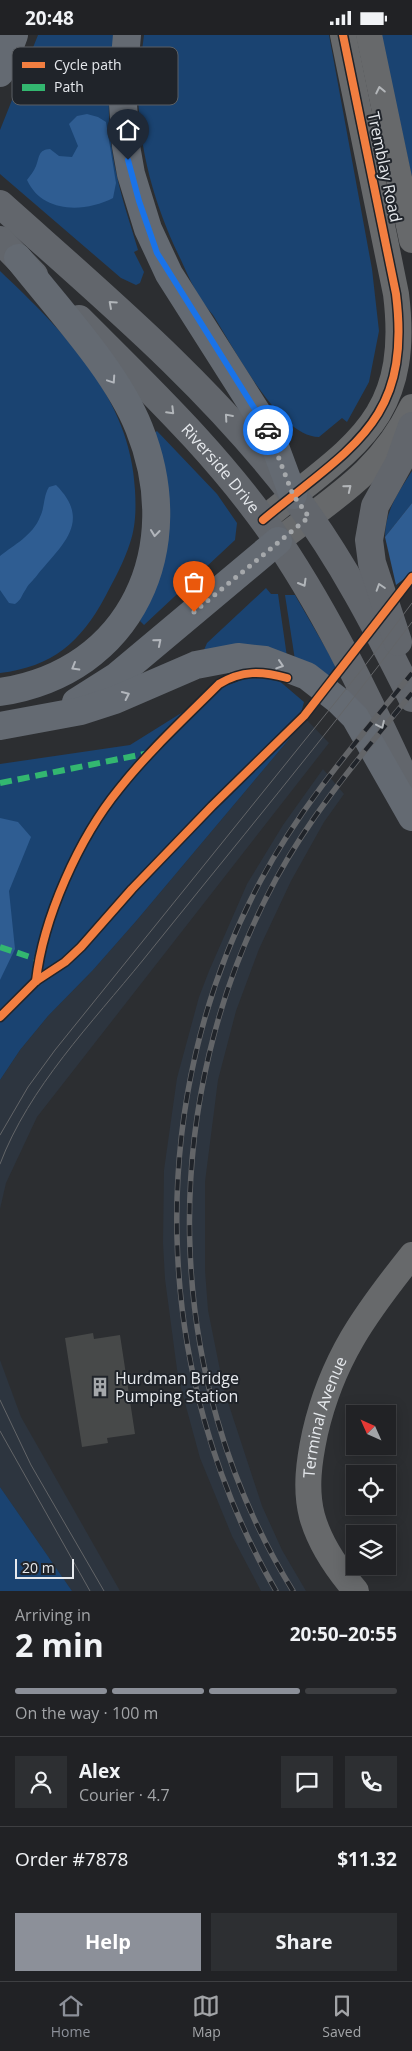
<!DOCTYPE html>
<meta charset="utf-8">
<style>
body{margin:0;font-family:"Open Sans",sans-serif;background:#2d2f32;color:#f1f3f6;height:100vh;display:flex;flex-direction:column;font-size:19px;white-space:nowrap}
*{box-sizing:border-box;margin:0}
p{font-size:16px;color:#a2a4a7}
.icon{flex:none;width:28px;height:28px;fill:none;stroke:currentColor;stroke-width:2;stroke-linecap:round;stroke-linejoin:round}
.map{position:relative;height:1556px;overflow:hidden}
.side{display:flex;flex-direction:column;background:#212225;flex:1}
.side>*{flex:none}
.needle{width:32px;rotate:315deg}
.controls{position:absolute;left:346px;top:1370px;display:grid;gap:10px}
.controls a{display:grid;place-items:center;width:50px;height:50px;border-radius:0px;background:#212225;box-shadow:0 2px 12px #0003,0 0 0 1px #3e3f42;font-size:25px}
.scale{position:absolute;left:15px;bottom:12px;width:59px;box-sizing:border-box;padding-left:5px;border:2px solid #e6e9ed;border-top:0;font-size:14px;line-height:18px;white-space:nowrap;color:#e6e9ed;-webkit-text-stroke:4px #20242a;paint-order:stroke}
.pin{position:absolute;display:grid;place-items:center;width:42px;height:42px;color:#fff;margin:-51px -21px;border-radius:50% 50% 50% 0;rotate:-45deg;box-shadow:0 0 5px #0007}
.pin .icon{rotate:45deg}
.courier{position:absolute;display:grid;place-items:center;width:50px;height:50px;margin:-25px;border:4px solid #1a73e8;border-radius:50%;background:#fff;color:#222;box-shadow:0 1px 6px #0007}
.overview em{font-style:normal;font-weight:700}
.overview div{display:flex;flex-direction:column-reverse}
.overview{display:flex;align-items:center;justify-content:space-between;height:85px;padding:0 15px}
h1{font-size:32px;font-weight:700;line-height:38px}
.bar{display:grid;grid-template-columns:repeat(4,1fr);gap:8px 5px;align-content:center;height:60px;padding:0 15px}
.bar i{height:6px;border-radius:4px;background:#3e3f42}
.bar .current{background:#8c9099}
.bar p{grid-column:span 4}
.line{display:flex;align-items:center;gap:12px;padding:0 15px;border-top:1px solid #3e3f42}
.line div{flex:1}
.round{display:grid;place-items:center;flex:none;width:52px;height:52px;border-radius:0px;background:#2d2f32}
.cta{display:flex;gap:10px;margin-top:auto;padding:10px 15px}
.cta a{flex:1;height:58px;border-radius:0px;background:#8c9099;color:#fff;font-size:20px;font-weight:700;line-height:58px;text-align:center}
.cta a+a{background:#2d2f32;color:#f1f3f6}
.status{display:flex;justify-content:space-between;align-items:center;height:35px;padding:0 25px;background:#212225;direction:ltr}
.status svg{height:14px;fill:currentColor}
.tab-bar{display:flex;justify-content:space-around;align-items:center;height:70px;border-top:1px solid #3e3f42;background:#212225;font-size:14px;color:#a2a4a7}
.tab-bar a{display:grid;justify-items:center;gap:2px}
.tab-bar .current{color:#8c9099}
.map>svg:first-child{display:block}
</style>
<div class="status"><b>20:48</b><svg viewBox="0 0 49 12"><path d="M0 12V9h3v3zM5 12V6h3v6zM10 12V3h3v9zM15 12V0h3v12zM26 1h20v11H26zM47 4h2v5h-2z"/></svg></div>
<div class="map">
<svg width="412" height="1556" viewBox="0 0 412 1556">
<rect width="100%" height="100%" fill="#2c2e31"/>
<!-- built -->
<g fill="#2d353f">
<path d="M306,684l23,24 -292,374 -31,66 -6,26v-129l20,-30 28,-34 45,-46 44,-50z"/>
<path d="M323,734l21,25 -20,28 -33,59 -32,68 -23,62 -18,69 -13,102v88l3,40 16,80 38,116 20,44 24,41h-45l-29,-55 -32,-78 -22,-81 -13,-98 -2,-36 1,-73 13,-92 22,-81 10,-26 38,-87 36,-59z"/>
<path d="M0,1325l21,57 99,174h-48l-72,-104z"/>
</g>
<!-- green -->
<g fill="#1a4371">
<path d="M38,0h76c-7,47 -8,95 3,141 5,25 14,49 21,74l-4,2 10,20 -4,11 -4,2 -15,-7 -121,-104v-44z"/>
<path d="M144,0h185l43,234 7,62 -10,51 -22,40 -5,-4 -23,19c-40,0 -86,-91 -106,-122 -15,-16 -23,-35 -32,-55 -26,-53 -42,-109 -43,-168 0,-19 4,-39 6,-57z"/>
<path d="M381,0h31v143z"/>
<path d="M0,236c63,60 131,127 135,219 1,17 1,36 -5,53 -6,19 -16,37 -25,54 -24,45 -53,70 -105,76z"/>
<path d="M157,396l60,63 20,29 -2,17 -91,85 -4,-4 15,-41 -5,-144z"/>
<path d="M412,436v32l-27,34c0,-26 13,-44 27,-66z"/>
<path d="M266,553l5,6h7l9,63 -83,-7 3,-7z"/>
<path d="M285,560h10l41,71 -11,14 -30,-20z"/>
<path d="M249,642l28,2 27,23 -3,11 5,6 -169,201 -44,50 -45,46 -28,34 -20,30v-316l130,-19 93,-58z"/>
<path d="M0,1452l72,104h-72z"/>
</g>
<!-- forest -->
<g fill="#2f5d92">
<path d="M87,79l11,3 8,5 10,61 -3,15c-29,15 -71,15 -86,-18 3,-4 7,-9 9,-14 4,-10 2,-16 14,-17l9,7 13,1 6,-11 -9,-22 8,-8z"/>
<path d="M56,450c36,36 7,59 -18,89 -3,5 -9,9 -12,15 -5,7 -4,10 -11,15l-6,-1 -9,-13v-34c14,-11 33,-21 40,-39 5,-10 3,-20 9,-30z"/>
<path d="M412,468v70l-16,12 -11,-48z"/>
<path d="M0,783l18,4 13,15 -22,54 6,58 -15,31z"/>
</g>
<!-- building -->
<path fill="#474949" d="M93,1298l1,6 26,-4 15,99 -28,4 1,5 -26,4 -17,-109z"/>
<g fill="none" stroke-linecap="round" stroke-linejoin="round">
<!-- minor -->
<g stroke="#67696b" stroke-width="26">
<path d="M369,0l43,205"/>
<path d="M263,485c87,-73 149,-97 133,-226l-53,-259"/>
<path d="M278,506c54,-42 103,-69 134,-134"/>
<path id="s1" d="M356,1556c-19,-22 -36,-46 -44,-75 -7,-27 -3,-55 3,-83 17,-74 50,-119 97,-178"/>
</g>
<!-- major -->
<g stroke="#62666c" stroke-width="28">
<path d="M0,169c104,93 208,180 294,292 47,62 83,132 118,202"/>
<path d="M0,205l34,35"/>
<path id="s2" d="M79,284c70,70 143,139 199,222 53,79 94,166 134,253"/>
<path d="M398,607l-26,-79 -3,-23 6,-34 24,-43 13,-37"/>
</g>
<!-- highway -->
<g stroke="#646a72" stroke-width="28">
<path d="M127,0l-5,55 4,56 5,28 17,55 21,45 101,159 23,62"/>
<path d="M0,38l14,-38"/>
<path d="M0,657c133,-20 187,-145 139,-264 -23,-58 -82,-120 -121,-170"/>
<path d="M76,667l41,-26 161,-135"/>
<path d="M0,691l81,-15 34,-11 81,-35 42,-8 27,3 42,16 32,25 16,16 57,100"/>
</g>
<!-- tram -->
<g stroke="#636568" stroke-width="1">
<path d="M0,1100l28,-48 27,-37 312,-387 45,-60"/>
<path d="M0,1129c29,-77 92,-141 143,-204 90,-112 182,-223 269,-338"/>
<path d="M0,1365l31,65 73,126"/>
<path d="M0,1396l90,160"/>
</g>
<defs>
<g id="rail">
<path d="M276,1556c-125,-216 -134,-490 -15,-711 41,-76 97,-140 151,-207"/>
<path d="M293,1556c-133,-215 -137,-491 -17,-712 37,-68 88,-127 136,-186"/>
</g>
</defs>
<!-- rail casing -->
<use href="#rail" stroke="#636568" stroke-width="5.5"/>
<!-- rail -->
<use href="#rail" stroke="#20242a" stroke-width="4" stroke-dasharray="11" stroke-linecap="butt"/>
<!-- quiet -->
<g stroke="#33b770" stroke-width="6" stroke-dasharray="12 6" stroke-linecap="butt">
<path d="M0,748l149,-30"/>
<path d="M0,912l39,13"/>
</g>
<defs>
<g id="cycleway">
<path d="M263,485c87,-73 149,-97 133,-226l-53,-259"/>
<path d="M36,946c7,-63 43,-143 83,-192 30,-38 66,-71 100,-105 23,-14 43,-13 68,-6"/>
<path d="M0,982l36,-36 29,-19 16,-15 51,-58 80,-83 92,-90 108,-139"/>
</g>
</defs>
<!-- cycleway casing -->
<use href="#cycleway" stroke="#20242a" stroke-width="11"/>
<!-- cycleway -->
<use href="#cycleway" stroke="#f27e40" stroke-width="8"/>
</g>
<!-- one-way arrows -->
<defs><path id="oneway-chevron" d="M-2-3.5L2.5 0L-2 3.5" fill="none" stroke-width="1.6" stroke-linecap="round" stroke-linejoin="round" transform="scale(1.25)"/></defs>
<g stroke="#b3b6b9">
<use href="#oneway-chevron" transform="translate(380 55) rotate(-102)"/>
<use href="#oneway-chevron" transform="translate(348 453) rotate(-39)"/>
</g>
<g stroke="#b1b5b9">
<use href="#oneway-chevron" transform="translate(112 269) rotate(-138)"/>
<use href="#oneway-chevron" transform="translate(171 376) rotate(45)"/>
<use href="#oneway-chevron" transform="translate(228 382) rotate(-131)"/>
<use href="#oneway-chevron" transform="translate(303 548) rotate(60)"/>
<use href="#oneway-chevron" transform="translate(380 552) rotate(-108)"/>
<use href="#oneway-chevron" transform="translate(381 690) rotate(65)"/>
</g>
<g stroke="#b2b6bc">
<use href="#oneway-chevron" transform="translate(112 345) rotate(56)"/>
<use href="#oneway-chevron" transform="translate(155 498) rotate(96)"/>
<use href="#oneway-chevron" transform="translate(158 607) rotate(-40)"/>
<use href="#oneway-chevron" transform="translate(280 630) rotate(18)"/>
<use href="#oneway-chevron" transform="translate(75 632) rotate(150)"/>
<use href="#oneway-chevron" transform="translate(126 660) rotate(-25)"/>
</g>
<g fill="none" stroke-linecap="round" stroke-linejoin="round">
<!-- done -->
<path stroke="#a5a8ab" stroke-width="5" stroke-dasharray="0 9" d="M194,577l115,-95 -16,-22 -25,-65"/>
<!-- route -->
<path stroke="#1a73e8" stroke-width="6" d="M128,125l11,41 18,52 111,177"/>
</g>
<!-- icons -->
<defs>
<symbol id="building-bare" viewBox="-9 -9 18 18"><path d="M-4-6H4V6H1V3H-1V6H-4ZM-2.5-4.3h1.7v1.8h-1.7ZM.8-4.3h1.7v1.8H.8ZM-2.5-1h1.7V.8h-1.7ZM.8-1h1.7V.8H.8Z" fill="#a5a8ab" stroke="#20242a" stroke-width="2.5" paint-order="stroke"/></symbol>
</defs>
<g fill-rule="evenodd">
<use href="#building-bare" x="86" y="1338" width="28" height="28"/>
</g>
<g text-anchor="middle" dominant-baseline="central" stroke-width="4" stroke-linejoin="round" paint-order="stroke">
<!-- street labels -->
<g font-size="16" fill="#e6e9ed" stroke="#20242a">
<text transform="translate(385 132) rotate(78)">Tremblay Road</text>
<text stroke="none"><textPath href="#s2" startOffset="206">Riverside Drive</textPath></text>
<text stroke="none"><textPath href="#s1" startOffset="189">Terminal Avenue</textPath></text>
</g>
<!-- poi labels -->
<g font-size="16" fill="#e6e9ed" stroke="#20242a" text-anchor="start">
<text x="115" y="1343">Hurdman Bridge<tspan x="115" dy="18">Pumping Station</tspan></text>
</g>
</g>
<!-- legend -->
<rect x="12" y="12" width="166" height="58" rx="8" fill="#20242a" stroke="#5b5f64" stroke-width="1"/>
<rect x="22" y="27" width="23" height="6" fill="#f27e40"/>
<rect x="22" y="49" width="23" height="7" fill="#33b770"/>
<g font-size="14" fill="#e6e9ed">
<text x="54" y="35">Cycle path</text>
<text x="54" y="57">Path</text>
</g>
</svg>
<div class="controls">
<a><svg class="needle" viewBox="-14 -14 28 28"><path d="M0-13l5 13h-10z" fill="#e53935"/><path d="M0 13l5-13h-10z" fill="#a2a4a7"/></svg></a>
<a><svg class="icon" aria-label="locate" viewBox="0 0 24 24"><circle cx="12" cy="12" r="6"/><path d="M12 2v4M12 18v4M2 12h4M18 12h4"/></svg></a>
<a><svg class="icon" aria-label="layers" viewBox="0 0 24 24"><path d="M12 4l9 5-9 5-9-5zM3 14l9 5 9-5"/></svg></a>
</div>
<div class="scale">20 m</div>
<div class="pin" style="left:194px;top:577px;background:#ea580c"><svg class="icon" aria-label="bag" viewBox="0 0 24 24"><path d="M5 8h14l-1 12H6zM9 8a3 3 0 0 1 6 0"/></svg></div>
<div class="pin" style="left:128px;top:125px;background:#1f2937"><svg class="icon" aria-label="home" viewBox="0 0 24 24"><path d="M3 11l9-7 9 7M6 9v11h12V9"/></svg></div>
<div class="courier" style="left:268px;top:395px"><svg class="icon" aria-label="car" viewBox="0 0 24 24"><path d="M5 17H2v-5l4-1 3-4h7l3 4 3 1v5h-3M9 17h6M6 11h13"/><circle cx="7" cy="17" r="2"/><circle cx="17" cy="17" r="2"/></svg></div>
</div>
<section class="side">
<div class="overview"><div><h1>2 min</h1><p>Arriving in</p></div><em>20:50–20:55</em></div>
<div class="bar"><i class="current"></i><i class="current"></i><i class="current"></i><i></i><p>On the way · 100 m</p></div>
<div class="line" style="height:90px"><a class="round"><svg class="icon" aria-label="person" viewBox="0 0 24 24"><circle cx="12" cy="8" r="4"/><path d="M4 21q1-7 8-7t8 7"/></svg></a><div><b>Alex</b><p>Courier · 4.7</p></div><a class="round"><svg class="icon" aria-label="chat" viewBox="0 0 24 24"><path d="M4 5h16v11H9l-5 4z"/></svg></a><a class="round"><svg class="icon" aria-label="phone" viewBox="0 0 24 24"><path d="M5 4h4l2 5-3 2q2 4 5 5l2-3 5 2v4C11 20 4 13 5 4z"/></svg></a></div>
<div class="line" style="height:65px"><div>Order #7878</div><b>$11.32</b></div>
<div class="cta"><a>Help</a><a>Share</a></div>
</section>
<nav class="tab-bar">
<a class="current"><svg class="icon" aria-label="home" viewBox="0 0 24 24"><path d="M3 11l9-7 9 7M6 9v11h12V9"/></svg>Home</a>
<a><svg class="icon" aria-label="map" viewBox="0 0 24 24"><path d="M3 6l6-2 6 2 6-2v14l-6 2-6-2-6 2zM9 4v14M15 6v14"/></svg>Map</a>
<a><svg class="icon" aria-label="saved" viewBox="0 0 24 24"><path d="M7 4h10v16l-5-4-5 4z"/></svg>Saved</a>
</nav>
